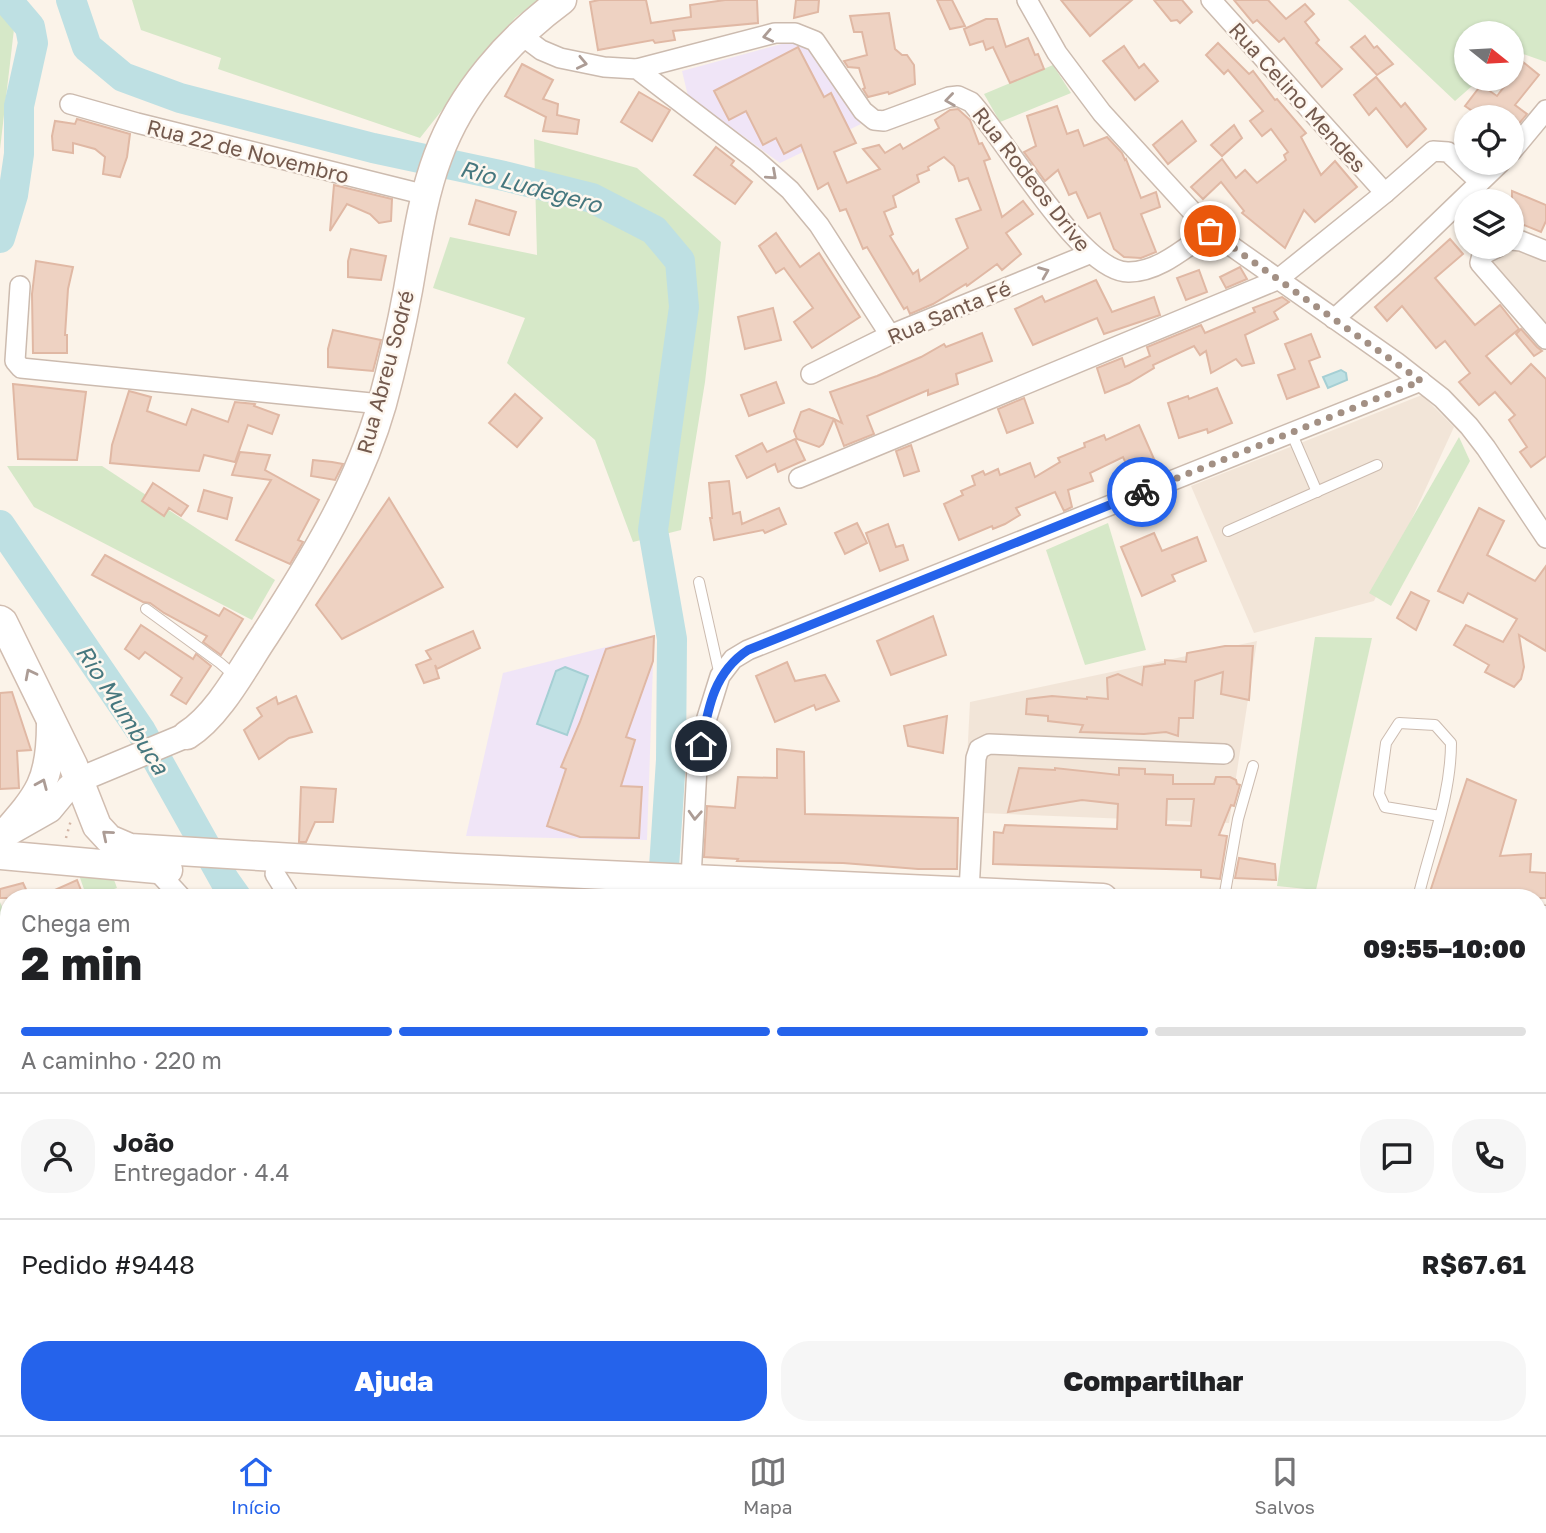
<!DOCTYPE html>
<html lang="pt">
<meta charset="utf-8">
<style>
body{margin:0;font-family:"Golos Text",sans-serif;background:#f6f6f6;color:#202124;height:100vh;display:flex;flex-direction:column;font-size:26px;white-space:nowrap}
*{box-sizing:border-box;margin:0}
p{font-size:23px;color:#757577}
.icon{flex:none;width:38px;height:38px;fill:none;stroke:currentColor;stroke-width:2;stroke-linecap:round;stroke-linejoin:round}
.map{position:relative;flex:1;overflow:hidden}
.details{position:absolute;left:0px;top:889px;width:1547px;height:546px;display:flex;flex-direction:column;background:#fff;border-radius:28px 28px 0 0;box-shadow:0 2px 5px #0004}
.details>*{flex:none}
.needle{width:46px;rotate:108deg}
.fabs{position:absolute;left:1454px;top:21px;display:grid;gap:14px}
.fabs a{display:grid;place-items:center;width:70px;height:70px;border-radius:50%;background:#fff;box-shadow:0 2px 5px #0004;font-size:35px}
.pin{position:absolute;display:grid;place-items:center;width:60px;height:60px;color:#fff;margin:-30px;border:4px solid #fff;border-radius:50%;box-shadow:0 2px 7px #0007}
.courier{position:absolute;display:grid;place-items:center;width:70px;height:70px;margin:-35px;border:5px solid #2563eb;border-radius:50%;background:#fff;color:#222;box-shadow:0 2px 9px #0007}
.head em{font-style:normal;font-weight:800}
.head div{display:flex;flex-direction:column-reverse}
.head{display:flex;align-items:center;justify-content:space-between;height:119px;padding:0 21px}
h1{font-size:46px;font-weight:800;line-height:52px}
.bar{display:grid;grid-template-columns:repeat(4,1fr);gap:10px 7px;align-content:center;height:84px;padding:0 21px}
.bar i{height:9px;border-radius:5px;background:#e0e0e0}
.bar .active{background:#2563eb}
.bar p{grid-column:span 4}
.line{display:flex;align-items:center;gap:18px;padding:0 21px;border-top:2px solid #e0e0e0}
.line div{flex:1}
.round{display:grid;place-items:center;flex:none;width:74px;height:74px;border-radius:28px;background:#f6f6f6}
.cta{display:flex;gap:14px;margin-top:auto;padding:14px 21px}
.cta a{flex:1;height:80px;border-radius:28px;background:#2563eb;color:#fff;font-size:28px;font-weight:800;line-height:80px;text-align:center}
.cta a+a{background:#f6f6f6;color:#202124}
.menu{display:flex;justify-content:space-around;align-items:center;height:98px;border-top:2px solid #e0e0e0;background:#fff;font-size:19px;color:#757577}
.menu a{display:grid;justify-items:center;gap:4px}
.menu .active{color:#2563eb}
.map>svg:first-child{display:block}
</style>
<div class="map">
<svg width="1546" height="1435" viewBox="0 0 1546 1435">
<rect width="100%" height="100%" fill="#fbf3e9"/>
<!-- residential -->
<g fill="#f2e5d8">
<path d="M1512,224l34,16v90l-66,-81 32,-2z"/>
<path d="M1422,395l32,32 -80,174 -120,32 -63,-147z"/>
<path d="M1257,641l-28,182 -247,-10 -21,65 9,-176z"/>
<path d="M1092,1426h395l-2,9h-394z"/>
</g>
<!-- education -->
<g fill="#f0e5f7">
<path d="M789,42l17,4 34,43 21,35 -81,39 -92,-67 -6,-25z"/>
<path d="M654,635l-7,205 -181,-4 37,-163z"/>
</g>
<!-- green -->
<g fill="#d6e8c8">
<path d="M132,0h406l-23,18 -95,120 -202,-69 3,-11 -80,-28z"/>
<path d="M1348,0h198v62l-34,-12v-17h-46v46h14l-25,22z"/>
<path d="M0,13l14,16 -14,120z"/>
<path d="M1053,65l18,28 -71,29 -16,-28z"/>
<path d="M534,139l103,29 84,74 -16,140 -24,148 -48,12 -38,-102 -88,-77 18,-45 -92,-30 17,-51 87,18z"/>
<path d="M1459,437l11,24 -79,145 -22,-13z"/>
<path d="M7,466h95l173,114 -23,40 -218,-113z"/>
<path d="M1108,523l38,127 -61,15 -39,-115z"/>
<path d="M1315,637l57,1 -56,252 -39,-4z"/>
<path d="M78,872l35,5 4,11 -30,10z"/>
<path d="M0,902l9,21v55l-8,4z"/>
<path d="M102,1426h76l2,9h-76z"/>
<path d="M1440,1426h39l-2,9h-38z"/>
</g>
<!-- water -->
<g fill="#bee0e3" stroke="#a5cfd4" stroke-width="2">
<path d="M1341,370l5,3 1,7 -19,8 -5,-11z"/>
<path d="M565,667l23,9 -21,59 -30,-11 19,-53z"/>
</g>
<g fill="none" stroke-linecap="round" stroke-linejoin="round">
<!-- river -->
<g stroke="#bee0e3" stroke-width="30">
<path d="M71,0l16,47 36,30 57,21 193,50 131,28 88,22 62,32 26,31 4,46 -31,223 19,109 -1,121 -9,138"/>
<path d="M0,238l13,-43 6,-41v-48l14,-63 -3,-16 -23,-27"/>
<path d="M0,525l141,206 84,150 12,17"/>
<path d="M1538,1145l8,1"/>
<path d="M592,1426l6,9"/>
</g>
</g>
<!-- building -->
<g fill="#eed2c2" stroke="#e0b8a4" stroke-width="2" fill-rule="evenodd">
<path d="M599,0h47l5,23 40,-6 -1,-12 35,-5h32l1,23 -85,8 2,9 -20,3 -2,-3 -55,10 -8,-48z"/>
<path d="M796,0h23l-1,12 -24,6z"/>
<path d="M937,0h15l13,26 -15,3z"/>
<path d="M1061,0h71l-42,36z"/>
<path d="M1154,0h28l10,12 -12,11 -3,-3 -6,1z"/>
<path d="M1234,0h34l18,19 19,-15 9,10 -9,8 14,18 -3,3 26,26 -20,18 -38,-49 -5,4 -22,-22 -4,3z"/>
<path d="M889,13l6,36 7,6h5l7,10 1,19 -26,10 -1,-2 -20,5 -5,-8 2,-1 -6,-20 -11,-1 -4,-6 23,-6 -5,-23h-8l-4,-16z"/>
<path d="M986,19h11l9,28 22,-9 7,17 3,-1 6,15 -34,14 -17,-36 -7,3 -3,-9 -13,4 -6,-16z"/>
<path d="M1365,36l9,12 3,-2 16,18 -16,11 -26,-28z"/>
<path d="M1218,43l31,31 4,-3 22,29 2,-1 29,34 -5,4 20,38 14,-14 22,26 -42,35 -11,-12 -19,38 -43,-35 2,-2 -23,-29 -18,17 -12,-12 31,-28 14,19 9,-8 12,13 29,-23 -2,-5 4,-3 -17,-23 -9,7 -12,-15 13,-10 -35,-41 -4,4 -18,-19z"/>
<path d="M1124,46l15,22 5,-4 14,17 -23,19 -32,-39z"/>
<path d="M798,47l26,50 7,-4 25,50 -22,9 13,31 33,-14 -17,-20 16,-4 6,8 15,-9 3,5 36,-21 -4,-8 15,-10 8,-1 12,11 9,24 3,-1 8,16 -6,2 18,56 21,-16 10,13 -27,19 15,21 -19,16 -5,-6 -30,22 -1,-2 -33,20 -23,10 -3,-7 -3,2 -37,-62 -4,2 -17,-40 -6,2 -12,-28 -10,6 -17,-44 -17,9 -8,-16 -13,7 -17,-34 -17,9 -15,-29zM944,157l10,9 5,15 9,-3 13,32 -25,9 12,29 -48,33 -2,-11 -5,4 -23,-38 3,-2 -9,-22 12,-5 -3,-11 26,-14 -2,-7 12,-5 -1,-3z"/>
<path d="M1523,62l16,13 -24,30 12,9 -15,18v-15h-31l-16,-11 16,-21 16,11z"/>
<path d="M522,64l31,16 -10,19 15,5 -1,11 22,5 -2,14 -34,-3 3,-14 -41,-21z"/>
<path d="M1376,77l25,30 4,-4 21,26 -19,18 -31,-39 -7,7 -15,-20z"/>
<path d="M639,92l31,18 -18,31 -31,-19z"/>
<path d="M1057,106l10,28 11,-4 6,16 23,-9 15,16 3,7 1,-1 15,39 15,-6 4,15 -19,7 15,38 -15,6 -17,-1 -10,-8 -14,-36 -12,5 -12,-26 -7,3 -11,-25 -13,11 -21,-29 12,-6 -9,-30z"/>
<path d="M77,119l53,15 -3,23 -7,20 -17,-3 2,-17 -10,-8 -22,-6v10l-20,-3 -1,-14 3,-15 20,3z"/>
<path d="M1182,121l14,20 -28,23 -15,-19z"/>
<path d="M1234,125l8,13 -20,18 -11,-11z"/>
<path d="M716,147l18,14 -3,4 21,17 -17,22 -41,-29z"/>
<path d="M334,185l58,14 -1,22 -12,2 -9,-9 -23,-10 -17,27z"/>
<path d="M1512,191l34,14v16l-5,11 -29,-12z"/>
<path d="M476,200l40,12 -7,23 -40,-11z"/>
<path d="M776,233l24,34 19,-14 41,64 -48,31 -18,-26 19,-14 -29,-40 -8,5 -17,-27z"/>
<path d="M1450,239l13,15 -28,24 40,47 25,-20 19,24 -33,27 25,28 20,-20 15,15v77l-15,11 -11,-15 7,-5 -18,-27 6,-5 -20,-23 -16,13 -20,-23 11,-9 -25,-32 -9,7 -34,-42 -15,15 -12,-14z"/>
<path d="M351,249l35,7 -5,24 -33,-3v-16z"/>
<path d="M36,261l37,6 -5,22 -3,46h2v18h-34l-1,-59z"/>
<path d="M1240,267l7,12 -21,9 -6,-11z"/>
<path d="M1199,270l8,22 -21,8 -9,-22z"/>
<path d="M1096,280l16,32 42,-15 6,18 -56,19 -7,-16 -64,27 -18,-36 27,-13 3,6z"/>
<path d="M1282,297l7,5 -15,10 4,7 -33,16 9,28 -12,3 -6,-7 -25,14 -5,-22 -6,4 -6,-9 -41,19 1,3 -25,15 -24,10 -8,-25 25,-10 3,9 25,-11 -3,-9 54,-22 4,8 50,-21 -2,-4z"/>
<path d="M773,308l8,32 -36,9 -7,-32z"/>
<path d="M1521,329l16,18 5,4 -8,5 -18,-22z"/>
<path d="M333,330l48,10 -8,31 -45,-4v-18z"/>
<path d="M982,333l10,28 -36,13 2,10 -30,11v-5l-61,26 7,18 -30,12 -10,-27 8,4 -12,-31 47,-16 44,-19 23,-13 2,3z"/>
<path d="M1311,334l9,23 -11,4 10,26 -32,12 -9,-24 17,-6 -10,-25z"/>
<path d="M776,382l8,21 -35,13 -8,-21z"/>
<path d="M13,384l73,8 -9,68 -59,-1z"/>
<path d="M1217,388l15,35 -24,10 -1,-4 -28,9 -11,-35 20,-7 1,3z"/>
<path d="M129,391l22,6 -4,14 39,14 6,-16 36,13 7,-20 20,2 -1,2 25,9 -7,19 -24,-9 -13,37 -31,-7 -5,16 -89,-8 2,-18z"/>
<path d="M515,394l27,24 -25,29 -28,-24z"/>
<path d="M1024,398l9,25 -26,10 -9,-24z"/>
<path d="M809,409l25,10 -11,25 -4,3 -22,-8 -3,-8 7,-19z"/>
<path d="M1139,425l15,34 -25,11 -6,-13 -33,16 3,8 -25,9 4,17 -8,4 -9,-19 -39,16 4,7 -15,9 -12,5 -1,-3 -33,14 -15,-36 19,-9 -2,-4 14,-6 -3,-9 11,-5 2,4 13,-6 2,6 30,-12 5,14 25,-15 -2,-4 27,-11 -1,-4 20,-8 2,5z"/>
<path d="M795,439l10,21 -27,12 -3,-8 -28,14 -11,-22 26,-13 5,9z"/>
<path d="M911,445l8,26 -15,5 -8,-25z"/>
<path d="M240,452l30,3 -5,15 54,30 -21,40 5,2 -13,22 -54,-24 35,-60 -39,-5z"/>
<path d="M313,460l19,2 11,2 -8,16 -24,-4z"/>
<path d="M729,481l4,33 7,-2 2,12 37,-16 7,16 -21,9 -2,-3 -49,10 -4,-22h2l-3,-35z"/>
<path d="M153,483l35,23 -7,10 -12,-8 -5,8 -22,-15z"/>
<path d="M204,490l28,8 -5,21 -29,-8z"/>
<path d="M389,498l54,89 -101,52 -26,-34z"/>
<path d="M1479,508l25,13 -17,34 48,26 11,-15v85l-27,-16 5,32 -3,12 -7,8 -29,-15 4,-7 -35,-20 12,-20 37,17 14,-23 -49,-26 -5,10 -25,-12z"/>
<path d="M857,523l10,20 -22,11 -10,-21z"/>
<path d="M888,524l8,23 7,-2 5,15 -28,11 -14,-38z"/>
<path d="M1154,533l8,18 35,-14 9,24 -34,14 3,6 -33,15 -21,-49z"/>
<path d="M105,555l114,61 5,-8 19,11 -22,36 -18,-13 4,-6 -43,-23 -14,-10 -7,-1 -51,-27z"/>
<path d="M1411,592l18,9 -13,29 -19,-12z"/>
<path d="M933,616l13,39 -55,20 -14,-34z"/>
<path d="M141,625l52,34 3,-5 15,12 -25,38 -15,-9 11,-17 -37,-26 -6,7 -14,-10z"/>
<path d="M473,631l7,17 -43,21 -2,-4 4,13 -15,5 -8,-18 15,-6 -5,-8z"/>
<path d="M654,636l-1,25 -27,76 9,3 -14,46 21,1 -3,51 -59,-1 -33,-11 19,-57 -5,-2 19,-45 26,-73z"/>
<path d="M1225,646h28l-4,54 -28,-6 2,-22 -28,9 -2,37h-14l-1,18 -12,-4 -22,2 -64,-2 3,-7 -35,-4v-5l-22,-2 1,-15 25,-3 35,3v-2l21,2 -1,-21 11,-4 24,11 2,-18 21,-3v-4l21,2 1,-9z"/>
<path d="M787,662l8,19 30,-6 14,26 -23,9 -2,-5 -39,17 -19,-46z"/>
<path d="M12,692l19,58 -14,1 2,37 -19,1v-96z"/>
<path d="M296,696l16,36 -23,6 -30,21 -15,-29 18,-14 -5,-8 19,-11 2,7z"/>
<path d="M947,716l-4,37 -35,-7 -4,-20z"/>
<path d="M777,749l27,3 1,62 153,4 -1,51h-39l-75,-6 -106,-2 1,-2 -34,-2 3,-51 28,2 3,-31 39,1z"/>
<path d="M1019,768l36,2v-2l64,7v-7l26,1v5l28,1v9h41l2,-7h14l6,3 1,4 3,1 -6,21 -3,-1 -12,30 8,1 -7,43 -19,-2v-7l-208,-6 1,-32 9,1 2,-8 112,4 1,-25 -36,-4 -74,12zM1167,799h27l-3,27 -25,-1z"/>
<path d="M1467,779l49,21 -16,56 31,-2 -1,18 16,1v25h-118z"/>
<path d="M301,787l35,2 -3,33h-18l-9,20h-7z"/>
<path d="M1239,858l36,6 1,16 -41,-2z"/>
<path d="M77,880l7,18h-47z"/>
<path d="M23,883l7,15h-30v-9z"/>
</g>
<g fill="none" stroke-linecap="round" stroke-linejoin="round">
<defs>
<g id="service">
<path d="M1291,432l26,60"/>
<path d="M1228,531l149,-66"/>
<path d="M699,582l21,94"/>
<path d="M146,609l74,54 16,14"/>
<path d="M1224,898l14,-79 15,-53"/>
<path d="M1418,898c12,-51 33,-102 33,-155l-16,-18 -36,-2 -13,20 -7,51 6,13 55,9"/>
</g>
<g id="minor">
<path d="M1027,0l30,53 45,60 108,118 186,131 46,36 27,28 17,22 60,90"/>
<path d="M1211,0l174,193"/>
<path d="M521,35l20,15 19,8 44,9 33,2 119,91 34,30 29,35 71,110"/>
<path d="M637,69l138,-36h20l20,8 48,70 11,9 10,1 65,-24 9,-1 13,6c33,35 111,172 158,170 30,0 57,-25 81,-41"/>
<path d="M70,104l67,19 289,72"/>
<path d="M1512,151l34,-41"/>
<path d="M1512,240l9,1 25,10"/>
<path d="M1498,247l-16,8 -2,8 66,76"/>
<path d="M20,286l-5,75 6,7 360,36"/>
<path d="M1334,319l59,-53 107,-103"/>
<path d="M811,374l79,-39 199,-81"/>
<path d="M799,478l478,-198 108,-87 48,-42 15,1 32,30"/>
<path d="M156,870l26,28"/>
<path d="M275,874l15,24"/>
<path d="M691,878l6,-111 8,-43 15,-48 13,-17 15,-9 673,-269"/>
<path d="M969,892l7,-134 3,-9 10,-5 235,10"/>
<path d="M0,1083l9,-4"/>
<path d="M1538,1174l8,2"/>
<path d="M0,1408l9,-2"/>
<path d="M191,1426l2,9"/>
<path d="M636,1426l6,9"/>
<path d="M864,1426l6,9"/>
<path d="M0,1430l1,5"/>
<path d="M1001,1435l2,-9"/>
<path d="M1177,1435l1,-9"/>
<path d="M1206,1435l5,-9"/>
<path d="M1424,1435l4,-9"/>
</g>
<path id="tertiary" d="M6,835l44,-25 19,-23 10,-7 108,-45"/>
<g id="secondary">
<path d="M0,620l3,2 70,143 24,61 12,13 21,9 326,20 647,30"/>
<path d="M187,735c32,-20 57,-69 78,-100 47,-73 93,-147 117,-231 10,-37 19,-76 26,-114 8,-45 14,-92 30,-134 23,-63 71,-117 124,-156"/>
<path d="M3,836c36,-41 48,-54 48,-112"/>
<path d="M0,855l168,15"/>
<path d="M1538,920h8"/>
<path d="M1538,940l8,1"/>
</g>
</defs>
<!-- service casing -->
<use href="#service" stroke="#ccbbaf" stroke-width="12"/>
<!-- minor casing -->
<use href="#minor" stroke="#ccbbaf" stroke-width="22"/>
<!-- tertiary casing -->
<use href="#tertiary" stroke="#ccbbaf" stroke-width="27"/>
<!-- secondary casing -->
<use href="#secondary" stroke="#d1bdb0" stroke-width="31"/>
<!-- path -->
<path stroke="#d3b5a5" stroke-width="2.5" stroke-dasharray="2 5" stroke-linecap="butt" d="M66,838l5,-18"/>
<!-- service -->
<use href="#service" stroke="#fff" stroke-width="10"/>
<!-- minor -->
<use href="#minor" stroke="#fff" stroke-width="19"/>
<!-- tertiary -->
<use href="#tertiary" stroke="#fff" stroke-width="24"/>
<!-- secondary -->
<use href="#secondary" stroke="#fff" stroke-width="28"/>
</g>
<!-- one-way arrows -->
<defs><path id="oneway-chevron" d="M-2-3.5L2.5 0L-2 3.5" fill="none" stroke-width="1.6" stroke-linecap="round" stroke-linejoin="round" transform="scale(1.75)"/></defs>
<g stroke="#ac9c95">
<use href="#oneway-chevron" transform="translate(768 36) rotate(168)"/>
<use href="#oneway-chevron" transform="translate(582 63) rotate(12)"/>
<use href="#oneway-chevron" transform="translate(950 100) rotate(172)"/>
<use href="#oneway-chevron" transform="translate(772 175) rotate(42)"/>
<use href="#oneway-chevron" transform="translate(1044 272) rotate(-22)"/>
<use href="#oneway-chevron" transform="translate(30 674) rotate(-117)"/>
<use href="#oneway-chevron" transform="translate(42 784) rotate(-67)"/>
<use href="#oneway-chevron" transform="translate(695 815) rotate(93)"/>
<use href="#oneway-chevron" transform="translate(107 835) rotate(-140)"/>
</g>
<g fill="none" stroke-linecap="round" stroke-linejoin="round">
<!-- done -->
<path stroke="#a39084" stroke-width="7" stroke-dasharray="0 12.6" d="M1142,492l279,-111 -211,-150"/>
<!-- route -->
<path stroke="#2563eb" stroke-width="9" d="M701,746c7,-38 13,-74 47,-96l394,-158"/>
</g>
<g text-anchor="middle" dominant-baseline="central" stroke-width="5" stroke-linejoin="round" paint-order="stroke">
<!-- street labels -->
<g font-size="21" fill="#745a4e" stroke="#fef7ef">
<text transform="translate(1298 97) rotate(48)">Rua Celino Mendes</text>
<text transform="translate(248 151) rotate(14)">Rua 22 de Novembro</text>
<text transform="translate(1032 179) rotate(52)">Rua Rodeos Drive</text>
<text transform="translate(949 312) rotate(-23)">Rua Santa Fé</text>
<text transform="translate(385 372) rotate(-75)">Rua Abreu Sodré</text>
</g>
<!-- water labels -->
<g font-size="23" font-style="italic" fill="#46777e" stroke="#fef7ef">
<text transform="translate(531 186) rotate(15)">Rio Ludegero</text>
<text transform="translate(123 709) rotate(57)">Rio Mumbuca</text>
</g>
</g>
</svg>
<div class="fabs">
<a><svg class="needle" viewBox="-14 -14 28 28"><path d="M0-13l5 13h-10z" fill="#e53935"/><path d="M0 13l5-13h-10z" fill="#757577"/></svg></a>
<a><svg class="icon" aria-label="locate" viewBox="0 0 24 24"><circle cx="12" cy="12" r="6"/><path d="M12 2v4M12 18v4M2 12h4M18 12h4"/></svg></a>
<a><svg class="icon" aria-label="layers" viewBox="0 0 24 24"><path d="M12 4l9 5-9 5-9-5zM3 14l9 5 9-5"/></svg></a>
</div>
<div class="pin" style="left:1210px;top:231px;background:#ea580c"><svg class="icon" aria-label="bag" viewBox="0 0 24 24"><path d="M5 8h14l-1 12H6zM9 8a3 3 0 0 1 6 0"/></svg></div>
<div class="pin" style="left:701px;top:746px;background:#1f2937"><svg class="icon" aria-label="home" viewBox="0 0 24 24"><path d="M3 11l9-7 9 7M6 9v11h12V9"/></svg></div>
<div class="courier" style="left:1142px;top:492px"><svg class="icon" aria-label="bike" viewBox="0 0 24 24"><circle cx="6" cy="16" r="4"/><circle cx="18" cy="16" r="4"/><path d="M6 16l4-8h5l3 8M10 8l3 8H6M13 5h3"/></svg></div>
<section class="details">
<div class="head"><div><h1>2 min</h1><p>Chega em</p></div><em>09:55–10:00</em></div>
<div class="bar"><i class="active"></i><i class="active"></i><i class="active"></i><i></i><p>A caminho · 220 m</p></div>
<div class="line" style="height:126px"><a class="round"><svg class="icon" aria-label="person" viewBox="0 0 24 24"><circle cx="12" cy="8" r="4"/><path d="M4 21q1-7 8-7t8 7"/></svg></a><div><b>João</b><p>Entregador · 4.4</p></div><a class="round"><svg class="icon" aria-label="chat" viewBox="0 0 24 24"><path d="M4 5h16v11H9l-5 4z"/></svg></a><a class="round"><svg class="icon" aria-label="phone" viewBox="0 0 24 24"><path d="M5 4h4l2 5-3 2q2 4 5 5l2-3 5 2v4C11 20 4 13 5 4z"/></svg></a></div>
<div class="line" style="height:91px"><div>Pedido #9448</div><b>R$67.61</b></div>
<div class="cta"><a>Ajuda</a><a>Compartilhar</a></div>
</section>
</div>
<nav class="menu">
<a class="active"><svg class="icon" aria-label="home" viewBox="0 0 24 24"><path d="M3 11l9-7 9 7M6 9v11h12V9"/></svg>Início</a>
<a><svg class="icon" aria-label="map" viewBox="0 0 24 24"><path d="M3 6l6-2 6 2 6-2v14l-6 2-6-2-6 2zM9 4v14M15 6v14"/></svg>Mapa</a>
<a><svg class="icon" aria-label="saved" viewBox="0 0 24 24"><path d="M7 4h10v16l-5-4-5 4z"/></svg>Salvos</a>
</nav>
